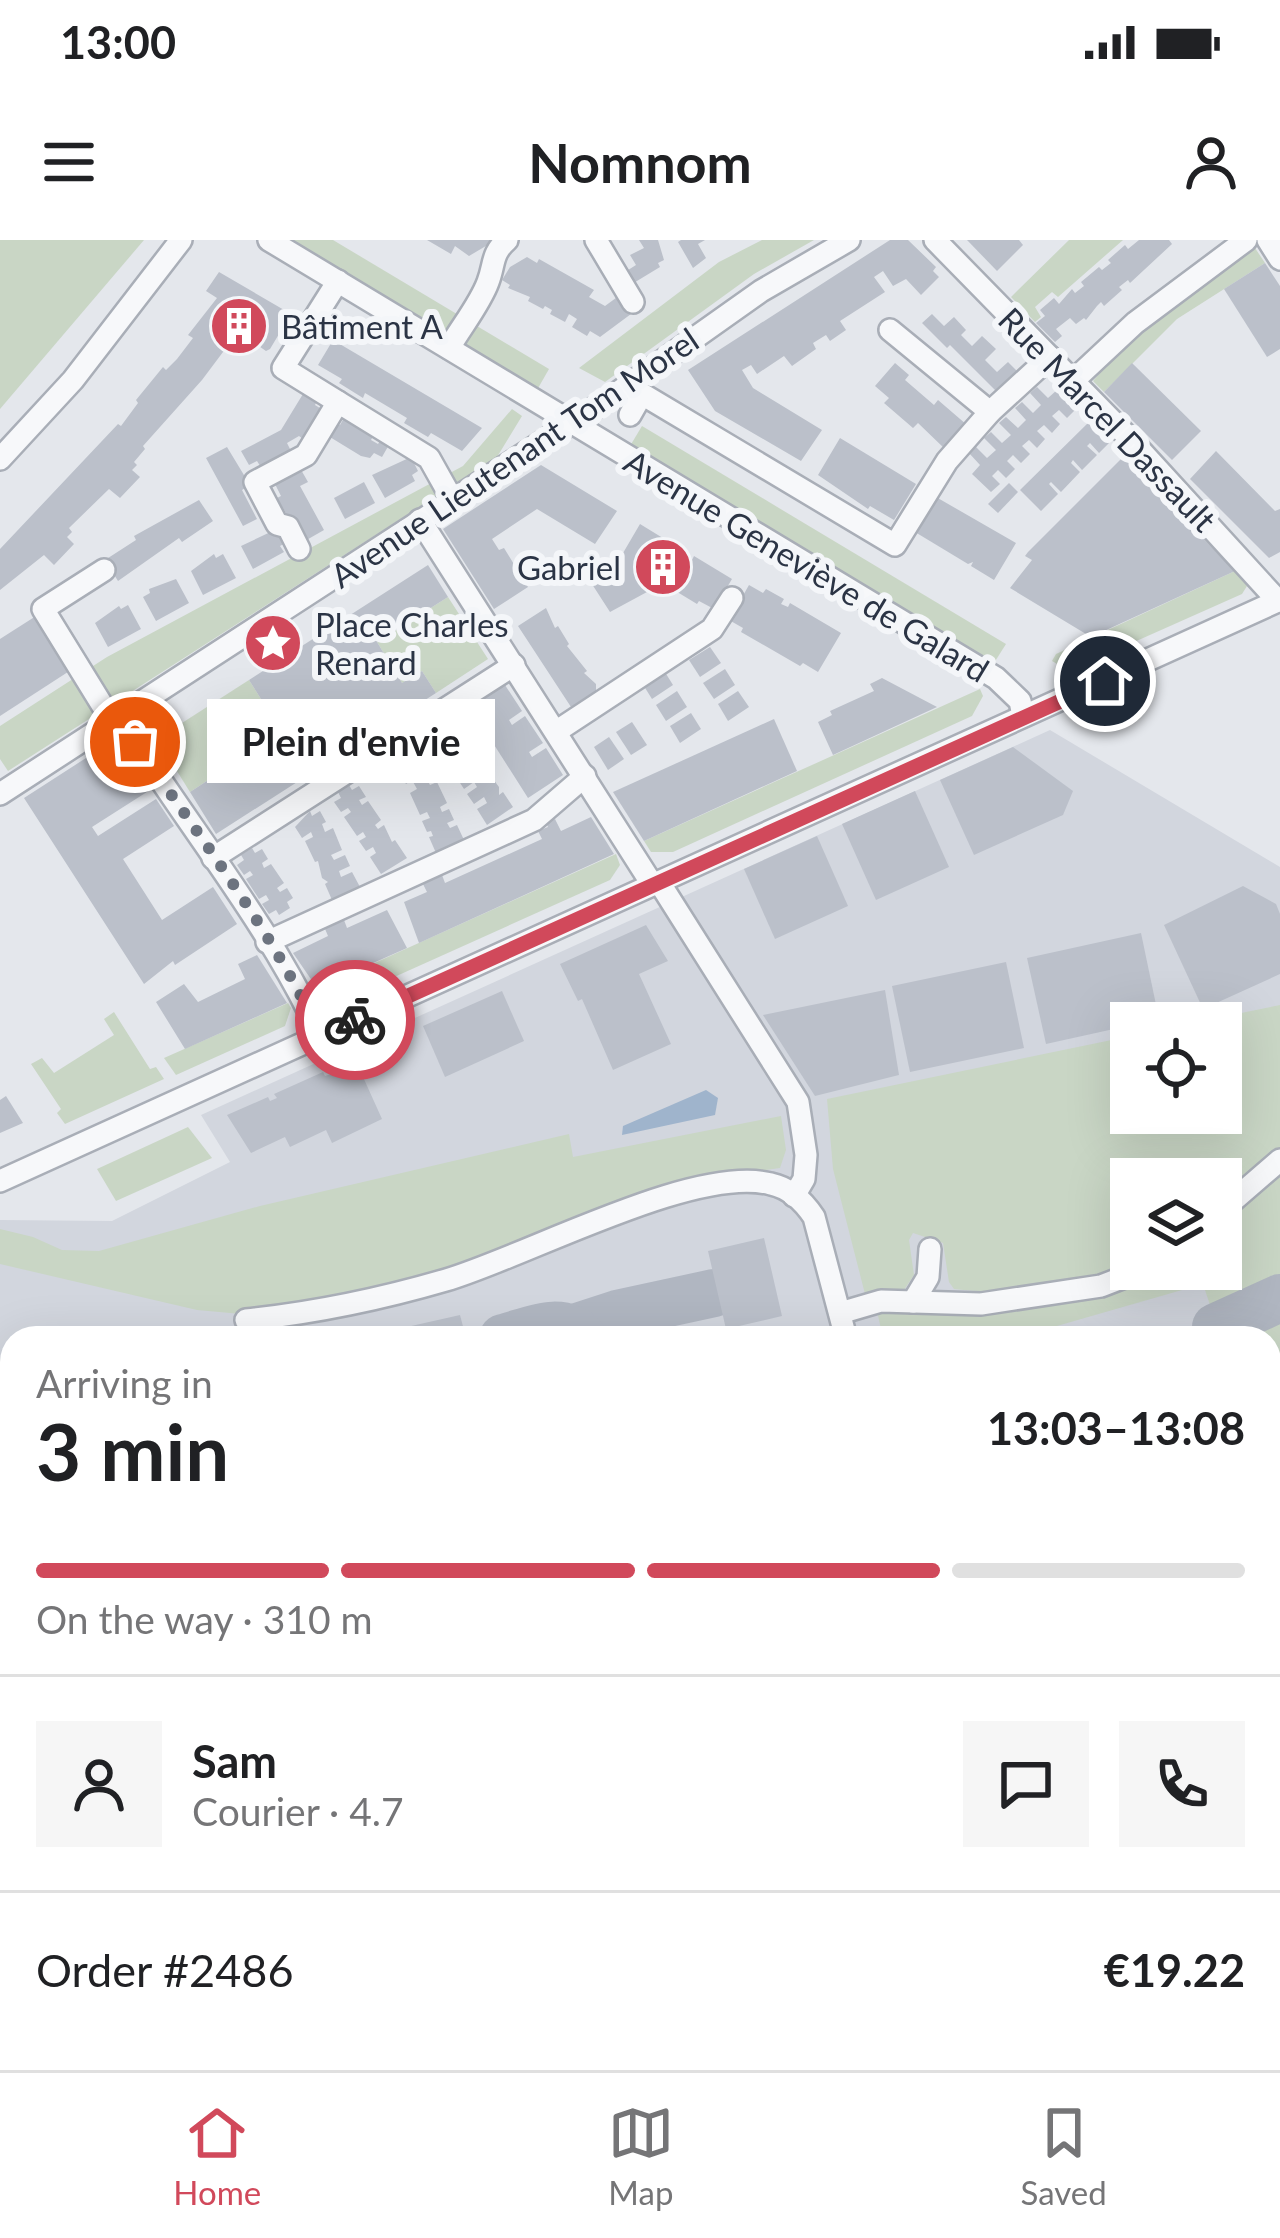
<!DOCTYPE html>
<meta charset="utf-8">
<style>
body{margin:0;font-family:Lato,sans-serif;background:#f6f6f6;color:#202124;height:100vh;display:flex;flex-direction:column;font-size:45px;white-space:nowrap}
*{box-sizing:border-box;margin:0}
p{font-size:39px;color:#757577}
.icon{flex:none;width:66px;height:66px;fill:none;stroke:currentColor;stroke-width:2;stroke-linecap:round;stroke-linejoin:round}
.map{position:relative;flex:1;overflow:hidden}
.sheet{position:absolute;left:0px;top:1086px;width:1281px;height:744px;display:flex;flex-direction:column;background:#fff;border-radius:36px 36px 0 0;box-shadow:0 12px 48px #0002}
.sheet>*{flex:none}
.tools{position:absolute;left:1110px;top:762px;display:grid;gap:24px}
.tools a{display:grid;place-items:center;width:132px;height:132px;border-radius:0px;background:#fff;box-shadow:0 12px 48px #0002;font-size:60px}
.pin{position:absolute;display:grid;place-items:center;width:102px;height:102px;color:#fff;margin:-51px;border:6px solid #fff;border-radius:50%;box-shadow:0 3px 12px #0007}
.courier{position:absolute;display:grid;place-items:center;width:120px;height:120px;margin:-60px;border:9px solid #d1495b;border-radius:50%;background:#fff;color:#222;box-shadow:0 3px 15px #0007}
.bubble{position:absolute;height:84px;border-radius:0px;background:#fff;box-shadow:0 12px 48px #0002;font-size:39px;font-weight:700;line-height:84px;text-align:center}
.summary em{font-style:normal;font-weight:700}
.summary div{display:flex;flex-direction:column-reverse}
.summary{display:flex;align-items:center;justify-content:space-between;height:204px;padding:0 36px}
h1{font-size:78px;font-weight:700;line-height:90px}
.bar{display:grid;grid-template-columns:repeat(4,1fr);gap:18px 12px;align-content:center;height:144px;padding:0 36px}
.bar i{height:15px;border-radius:9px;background:#e0e0e0}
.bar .on{background:#d1495b}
.bar p{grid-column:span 4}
.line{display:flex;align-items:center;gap:30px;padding:0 36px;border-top:3px solid #e0e0e0}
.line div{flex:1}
.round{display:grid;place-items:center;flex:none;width:126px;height:126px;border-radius:0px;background:#f6f6f6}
.status{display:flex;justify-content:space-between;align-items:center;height:84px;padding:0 60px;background:#fff;direction:ltr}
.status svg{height:33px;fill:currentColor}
header{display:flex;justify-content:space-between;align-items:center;height:156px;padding:0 36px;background:#fff;font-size:54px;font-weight:700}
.tab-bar{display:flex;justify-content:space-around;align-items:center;height:168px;border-top:3px solid #e0e0e0;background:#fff;font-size:33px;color:#757577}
.tab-bar a{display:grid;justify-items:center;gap:6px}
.tab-bar .on{color:#d1495b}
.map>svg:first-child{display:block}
</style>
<div class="status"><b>13:00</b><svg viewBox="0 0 49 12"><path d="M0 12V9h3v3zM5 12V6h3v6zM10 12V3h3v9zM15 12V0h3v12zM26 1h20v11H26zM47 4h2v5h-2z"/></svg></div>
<header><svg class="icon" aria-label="menu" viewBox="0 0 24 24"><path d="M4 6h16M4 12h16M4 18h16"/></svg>Nomnom<svg class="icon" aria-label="person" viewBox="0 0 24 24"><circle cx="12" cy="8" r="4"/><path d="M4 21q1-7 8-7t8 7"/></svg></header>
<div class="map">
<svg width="1280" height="1830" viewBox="0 0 1280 1830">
<rect width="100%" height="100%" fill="#e4e7ec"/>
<!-- built -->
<path fill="#d2d6de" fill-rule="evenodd" d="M1050,490l230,137v1203h-1280v-850l112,1 118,-59 -29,-47zM1131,783h90v90h-90zM1131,939h90v90h-90zM12,1098h1257v720h-1257z"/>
<!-- green -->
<g fill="#c9d6c5">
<path d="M0,0h144l-144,169z"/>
<path d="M288,0h45l216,129 -12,21z"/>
<path d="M762,0h52l-60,34 -149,108 -26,-14 140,-106z"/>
<path d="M1069,0h54l-65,57 -6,-5 -17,15 6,10 -6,5 -24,-25z"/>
<path d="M1251,2l14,21 -88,56 -73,73 -11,-11 7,-8 -8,-7 21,-16 5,4 10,-8 -5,-6 117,-82 -4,-6z"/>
<path d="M512,169l10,7 -25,41 -489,314 -8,-12v-33l107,-69 356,-191z"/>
<path d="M642,186l364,218 -12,19 -364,-217z"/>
<path d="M1235,331l12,15 -5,8 -173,77 -17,-10 4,-7z"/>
<path d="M448,357l40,62 -52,34 -14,-22 -20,12 -25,-41z"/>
<path d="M249,440l33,52 -92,60 -33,-53z"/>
<path d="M980,449l3,7 -11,20 -299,136h-22l-7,-11z"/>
<path d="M616,614l4,11 -10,15 -278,125 -7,-3 -8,-13z"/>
<path d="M288,763l3,5 -6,18 -109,49 -12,-17z"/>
<path d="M1280,765v144l-59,49v-19h-90v87c-60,18 -114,31 -177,23l-5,-7 -6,-39 -30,-10 -4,7 5,35 -12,18 -37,1 -32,-125 -6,-70 304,-63v77h90v-90h-29z"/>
<path d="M114,772l36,57 6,-2 8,12 -99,45 -8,-11 4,-4 -30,-45 11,-6 12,15 60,-38 -10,-16z"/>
<path d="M781,876l5,34 -6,18 -100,14 -118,40 -34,19 -75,28 -129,32 -83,13 -44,-4 -197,-46v-35l33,8 29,13 37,1 161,-45 309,-72 4,23z"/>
<path d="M188,887l24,31 -96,43 -19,-32z"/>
<path d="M1280,927v116l-67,31 -10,-30 -188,54h-132l-6,-27 277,-42h67v-51z"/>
<path d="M1276,1072l4,9v165l-11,6v-154h-50z"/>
<path d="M12,1655v163h317l-26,12h-303v-173z"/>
</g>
<!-- water -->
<path fill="#9fb4cc" d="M706,850l12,8 -3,17 -93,20 1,-9z"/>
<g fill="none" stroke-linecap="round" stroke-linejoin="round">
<!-- taxiway -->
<g stroke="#b0b6c1" stroke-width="48">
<path d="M1216,1087l64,-29"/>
<path d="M574,1088l43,-14 97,-21"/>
<path d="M503,1098c27,-7 59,-24 80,0"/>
<path d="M1269,1294l11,-5"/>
<path d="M1269,1510l11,21"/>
<path d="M0,1593l12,-2"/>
<path d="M1269,1646l11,-5"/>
<path d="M0,1648l12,-3"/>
<path d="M874,1830l25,-12"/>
</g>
<!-- runway -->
<g stroke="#b0b6c1" stroke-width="120">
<path d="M1269,1457l11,-5"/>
<path d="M491,1830l26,-12"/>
<path d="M1262,1830l18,-8"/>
</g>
</g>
<!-- building -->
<g fill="#bbc0ca">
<path d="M427,0h69l-27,16 -14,-10 -4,8z"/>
<path d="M639,0h19l6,20 -6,3 2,4 -28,17 -7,-12 11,-7 -6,-10 14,-7z"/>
<path d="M681,0h24l-7,4 8,14 -13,10 -15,-26z"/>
<path d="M890,0h18l28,27 -3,4 6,6 -18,18 -15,-16 -13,7 -10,-15 -9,6 11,15 -45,29 6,9 -16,11 -4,-6 -13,8 3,6 -24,17 -8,-10 -27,18 -6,-9 -9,5 11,18 69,42 -21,31 -86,-50 -27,-41z"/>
<path d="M967,0h52l4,5 -26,26z"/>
<path d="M1139,0h30l3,4 -42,39 -2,-3 -9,7 3,3 -18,16 -3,-4 -4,4 -11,14 -2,-2 -8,6 -6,-6 -14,11 6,7 -7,6 -19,-19 9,-7 -5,-6 14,-12 5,6 13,-15 3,4 9,-7 -3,-4 18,-15 3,3 9,-7 -3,-3 17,-15 3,4z"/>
<path d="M527,17l10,6 2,-4 55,31 -5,7 16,9 15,-11 11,19 -31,23 -10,-6 -3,5 -15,-9 5,-8 -8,-5 -4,8 -15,-8 2,-4 -7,-4 -2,3 -15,-8 2,-4 -22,-9 2,-3 -8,-5 8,-13z"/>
<path d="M1265,23l15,23v63l-13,8 -43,-68z"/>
<path d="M219,32l72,42 -21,35 -4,2 -28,-19 -36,48 -59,66 2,3 -11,13 3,3 -5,5 8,7 -20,21 -11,-9 -40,39 3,4 -5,5 7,7 -20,21 -10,-10 -44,35v-41l118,-125 3,2 17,-23 -2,-3 27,-33 3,3 11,-11 16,-21 -5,-3 29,-37 -11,-7z"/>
<path d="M932,74l12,12 10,-9 12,13 -5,5 11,11 10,-10 14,13 -11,11 12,12 11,-10 12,12 -20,21 -50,-50 -3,3 -25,-25z"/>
<path d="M333,100l149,88 -20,23 -31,-18 -3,4 -24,-14 3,-5 -42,-25 -2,5 -24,-15 3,-4 -24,-14z"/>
<path d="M895,123l14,12 -4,5 29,25 4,-5 29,25 -22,24 -27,-26 -5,5 -29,-25 5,-5 -14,-12z"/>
<path d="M1132,123l69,68 -29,29 -68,-68z"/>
<path d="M1037,147l11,11 9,-8 19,19 -9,9 -8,-8 -7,6 8,8 -8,9 -8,-8 -7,6 8,8 -8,9 -8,-8 -7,6 8,8 -9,9 -8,-8 -6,6 8,8 -9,9 -8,-8 -6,6 8,8 -9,8 -19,-18 8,-9 -11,-12 7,-6 11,11 9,-8 -12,-12 7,-6 11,11 9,-8 -12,-12 7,-6 12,11 8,-8 -11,-12 7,-6 11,11 8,-8 -11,-12z"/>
<path d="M306,149l13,8 -4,8 8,5 -9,16 -11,13 -4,-3 -12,7 4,8 -14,9 -15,9 -5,-8 -8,4 -8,-14 40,-21z"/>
<path d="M344,178l30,16 -3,6 7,4 4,-6 8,5 -8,14 -8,-4 -4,5 -9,-2 -36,-22 8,-13 7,4z"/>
<path d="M1089,182l20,21 -10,10 -9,-10 -3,3 10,9 -15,15 -9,-10 -2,3 9,9 -19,20 -10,-10 -2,2 9,10 -17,17 -21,-21z"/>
<path d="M840,198l76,46 -22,36 -24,-14 -2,3 -50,-34z"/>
<path d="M227,207l23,38 -8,5 15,29 -14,7 -37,-68z"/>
<path d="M1216,211l59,60 5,-2v43l-11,6 -79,-79z"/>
<path d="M411,217l7,14 -6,4 3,6 -30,17 -13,-23z"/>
<path d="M1123,217l112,114 -144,66 -81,-49 22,-28 -7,-4 3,-4z"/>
<path d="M541,225l76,46 -22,33 -58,-35 -45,30 7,11 5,-2 24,39 -34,22 -51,-80z"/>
<path d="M300,228l8,14 -8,4 24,44 -21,12 -26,-44 4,-2 -7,-14z"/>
<path d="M364,242l11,21 -30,16 -11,-21z"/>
<path d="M1009,243l9,9 -20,21 -10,-9z"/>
<path d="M936,257l80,46 -22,37 -23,-14 2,-4 -5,2 -53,-32z"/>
<path d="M199,260l14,21 -31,21 -3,-4 -61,43 -13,-21 31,-20 -2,-4z"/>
<path d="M640,284l44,27 -2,4 10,5 2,-4 38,23 -18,30 -15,-8 -2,3 -28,-17 3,-4 -17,-6 -8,15 -37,20 -20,-31 26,-16z"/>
<path d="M279,288l8,14 -7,4 4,6 -31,17 -12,-23z"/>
<path d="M214,314l2,4 7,-4 13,24 -33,17 -12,-24z"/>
<path d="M428,325l20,32 -71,45 25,41 20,-12 14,22 -220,141 -26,-42 92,-60 -33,-52z"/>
<path d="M176,339l13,24 -33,18 -13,-24 7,-4 -1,-4z"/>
<path d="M749,345l14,8 3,-4 18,10 -3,5 7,3 2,-4 51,30 -23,39 -15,-9 -3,3 -59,-34 2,-4 -14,-8z"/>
<path d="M128,365l13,24 -33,18 -13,-24 24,-17 2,3z"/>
<path d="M546,368l9,20 3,-2 11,18 -2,2 20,25 -3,2 12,11v7l-25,16 -53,-81z"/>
<path d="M36,376l35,54 -71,46v-77z"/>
<path d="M710,407l11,16 -21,14 -11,-17z"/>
<path d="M663,429l10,16 -21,14 -10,-16z"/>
<path d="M725,429l10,16 -21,14 -11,-16z"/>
<path d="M882,438l55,29 -104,48 -15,-33 14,-7 -2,-4 44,-20 -4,-7z"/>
<path d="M505,445l17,26 -13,9 3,5 13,-9 18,27 -14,9 3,5 14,-9 17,27 -35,23 -58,-91z"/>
<path d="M677,451l10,16 -21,14 -10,-16z"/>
<path d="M738,451l11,16 -21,14 -10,-17z"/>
<path d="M691,473l10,16 -21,14 -10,-17z"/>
<path d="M451,479l13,13 6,11 -3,1 32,43v8l4,-3 10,15 -26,18 -10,-16 10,-6 -3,-6 -10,7 -7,-10 10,-7 -3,-5 -10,7 -13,-20 9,-8 -5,-8 -10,6 -13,-20z"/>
<path d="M774,479l23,52 -153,70 -31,-49z"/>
<path d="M632,482l15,23 -16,10 -15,-23z"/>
<path d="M609,497l15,22 -16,11 -14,-23z"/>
<path d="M117,498l33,52 -58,37 6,9 58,-37 18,27 -51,33 39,61 51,-33 24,37 -62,41 -2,-4 -29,23 -120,-186z"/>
<path d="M1013,507l60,44 -10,24 -89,40 -34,-75z"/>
<path d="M408,508l3,5 6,-5 7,10 6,11 -7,3 7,13 7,-3 10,21 -7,4 2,5 7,-3 5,11 -7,3 3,5 7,-3 7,15 -28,13 -7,-16 4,-1 -2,-5 -4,1 -5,-11 8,-3 -3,-6 -7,3 -10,-22 7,-4 -5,-9 -6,4 -13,-19 7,-5 -4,-5z"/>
<path d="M349,545l3,5 7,-4 7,11 -7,3 3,5 6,-4 13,19 -6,5 3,4 6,-4 8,17 3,-2 12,18 -26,16 -11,-17 6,-4 -3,-6 -7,4 -7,-10 7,-4 -3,-5 -6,4 -13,-19 7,-5 -3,-4 -7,4 -7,-10 7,-4 -3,-6z"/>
<path d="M915,551l34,76 -73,33 -34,-76z"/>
<path d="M310,571l2,5 8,-5 6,11 -4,2 3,8 8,-4 9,22 -11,5 3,5 11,-5 5,11 -11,5 2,6 11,-5 8,15 -28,13 -7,-16 3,-2 -6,-4 -4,-17 -3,1 -10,-21 8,-4 -2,-5 -9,6 -7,-11z"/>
<path d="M591,577l23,37 -195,89 -15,-41 23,-10 -6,-12 21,-5 3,8 97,-44 -4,-8 10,-4 -2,-4 9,-4 6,12z"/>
<path d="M817,596l31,70 -73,33 -31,-70z"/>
<path d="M252,608l3,5 7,-4 6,10 -6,4 2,5 7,-4 13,19 -7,5 3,4 7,-4 6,10 -6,4 3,6 -11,7 -3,-5 -7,4 -7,-10 7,-4 -3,-5 -7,4 -13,-20 7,-4 -3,-4 -6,4 -7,-10 7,-5 -3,-5z"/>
<path d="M1243,646l33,18 4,10v60l-77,35 -39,-84z"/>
<path d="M387,670l20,38 -90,40 -24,-35 35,-17 -5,-12 21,-4 3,8z"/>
<path d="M646,685l22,36 -29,13 32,70 -58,26 -31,-71 -4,2 -18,-37z"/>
<path d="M1141,693l18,86 -113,25 -19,-86z"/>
<path d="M257,715l30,48 -102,46 -29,-47 28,-18 14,18 47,-23 -7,-15z"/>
<path d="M1006,722l18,86 -114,24 -18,-86z"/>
<path d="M885,750l14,85 -84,21 -52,-81z"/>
<path d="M502,751l22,50 -79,36 -22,-51z"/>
<path d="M354,817l28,62 -50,24 -6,-13 -36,17 -5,-10 -34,16 -24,-38 41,-18 2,4 7,-3 -3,-4 49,-22 2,4 6,-2 -2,-5z"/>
<path d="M6,856l17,27 -23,10v-33z"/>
<path d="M764,998l18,78 -56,13 -18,-78z"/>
<path d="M460,1075l6,23h-99v-2z"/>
<path d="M12,1409v53l-12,2v-52z"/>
</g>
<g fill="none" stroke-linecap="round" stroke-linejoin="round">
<defs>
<g id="minor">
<path d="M269,0l727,438 24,23 3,15"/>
<path d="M596,0l37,62"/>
<path d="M935,0l195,199 148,162"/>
<path d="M1268,0l12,19"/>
<path d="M890,90l100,82"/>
<path d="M449,108c12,-21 31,-44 39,-66 7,-18 3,-28 19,-42"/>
<path d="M1073,141l62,-58 111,-83"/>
<path d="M338,162l-55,-34 55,-87"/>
<path d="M630,175l12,-21 253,151 52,-84 43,-49 60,-55"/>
<path d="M0,219l73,-79 108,-140"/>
<path d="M420,280l232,364"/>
<path d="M299,309l-11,-22 -11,-3 -22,-42 51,-27 32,-53 91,56 23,41"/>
<path d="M104,330l-61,39 69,112"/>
<path d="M119,476c65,106 149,205 201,319"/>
<path d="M557,491l155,-102 20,-31"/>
<path d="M0,554l610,-396 151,-107 88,-51"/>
<path d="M213,618l301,-193"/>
<path d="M659,642l139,220 8,53 -2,24 -10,17"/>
<path d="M267,702l267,-122 51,-44"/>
<path d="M0,941l1280,-581"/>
<path d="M1221,971l59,-51"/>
<path d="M913,1062l15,-25 2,-28"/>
<path d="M840,1073l41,-12 100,3 120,-18 44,-17"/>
<path d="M246,1080c67,-7 135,-21 200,-40 79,-23 249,-116 325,-96 19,4 33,18 43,33l32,121"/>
<path d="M0,1389l12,-2"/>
</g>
</defs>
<!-- minor casing -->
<use href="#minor" stroke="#a9aeb7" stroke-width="26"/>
<!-- minor -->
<use href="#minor" stroke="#f7f8fa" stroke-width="21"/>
</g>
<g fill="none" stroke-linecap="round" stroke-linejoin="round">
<!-- done -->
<path stroke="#6c737f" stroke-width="12" stroke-dasharray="0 21.6" d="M135,502c63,93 139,191 185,293l35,-15"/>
<!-- route -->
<path stroke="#d1495b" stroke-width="15" d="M355,780l750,-339"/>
</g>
<!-- icons -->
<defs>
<symbol id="building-disc" viewBox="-11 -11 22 22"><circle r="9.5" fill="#d1495b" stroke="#f4f6f9"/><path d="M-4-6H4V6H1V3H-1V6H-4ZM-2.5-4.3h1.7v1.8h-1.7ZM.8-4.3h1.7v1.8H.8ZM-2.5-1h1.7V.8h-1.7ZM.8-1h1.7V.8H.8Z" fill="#fff"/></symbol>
<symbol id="sight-disc" viewBox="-11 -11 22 22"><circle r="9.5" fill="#d1495b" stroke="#f4f6f9"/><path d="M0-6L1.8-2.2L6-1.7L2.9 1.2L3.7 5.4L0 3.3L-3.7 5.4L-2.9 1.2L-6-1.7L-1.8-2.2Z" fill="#fff"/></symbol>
</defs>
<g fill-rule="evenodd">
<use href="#building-disc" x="206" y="53" width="66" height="66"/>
<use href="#building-disc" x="630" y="294" width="66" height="66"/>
<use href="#sight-disc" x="240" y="370" width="66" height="66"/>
</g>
<g text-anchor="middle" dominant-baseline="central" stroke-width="12" stroke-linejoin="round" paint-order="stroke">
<!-- poi labels -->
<g font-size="33" fill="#2b3445" stroke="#f4f6f9" text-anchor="start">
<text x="281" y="86">Bâtiment A</text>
<text x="621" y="327" text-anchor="end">Gabriel</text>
<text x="315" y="384">Place Charles<tspan x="315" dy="38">Renard</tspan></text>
</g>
<!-- street labels -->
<g font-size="33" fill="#2b3445" stroke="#f4f6f9">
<text transform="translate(1108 179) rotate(46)">Rue Marcel Dassault</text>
<text transform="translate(514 217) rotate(-34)">Avenue Lieutenant Tom Morel</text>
<text transform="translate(807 325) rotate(31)">Avenue Geneviève de Galard</text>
</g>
</g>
</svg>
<div class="tools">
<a><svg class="icon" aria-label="locate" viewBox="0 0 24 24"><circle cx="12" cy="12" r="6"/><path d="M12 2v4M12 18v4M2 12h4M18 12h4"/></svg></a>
<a><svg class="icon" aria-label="layers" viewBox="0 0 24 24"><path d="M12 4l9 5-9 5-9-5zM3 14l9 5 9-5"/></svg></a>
</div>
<div class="pin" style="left:135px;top:502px;background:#ea580c"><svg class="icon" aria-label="bag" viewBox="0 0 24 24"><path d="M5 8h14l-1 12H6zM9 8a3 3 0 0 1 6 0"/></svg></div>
<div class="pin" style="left:1105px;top:441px;background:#1f2937"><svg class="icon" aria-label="home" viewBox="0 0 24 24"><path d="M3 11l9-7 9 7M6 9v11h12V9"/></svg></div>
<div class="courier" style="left:355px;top:780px"><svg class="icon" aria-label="bike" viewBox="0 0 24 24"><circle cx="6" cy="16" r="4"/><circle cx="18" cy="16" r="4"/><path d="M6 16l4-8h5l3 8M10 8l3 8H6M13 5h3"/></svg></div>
<div class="bubble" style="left:207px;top:459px;width:288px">Plein d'envie</div>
<section class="sheet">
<div class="summary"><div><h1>3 min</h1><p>Arriving in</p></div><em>13:03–13:08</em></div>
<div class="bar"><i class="on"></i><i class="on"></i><i class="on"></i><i></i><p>On the way · 310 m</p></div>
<div class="line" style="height:216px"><a class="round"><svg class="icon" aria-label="person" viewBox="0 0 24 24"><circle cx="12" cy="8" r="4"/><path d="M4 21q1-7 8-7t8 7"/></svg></a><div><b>Sam</b><p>Courier · 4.7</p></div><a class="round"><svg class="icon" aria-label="chat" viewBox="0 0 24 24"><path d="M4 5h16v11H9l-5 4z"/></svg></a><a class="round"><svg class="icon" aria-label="phone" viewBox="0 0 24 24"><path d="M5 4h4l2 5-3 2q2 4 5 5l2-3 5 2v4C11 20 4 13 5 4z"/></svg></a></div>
<div class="line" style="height:156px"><div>Order #2486</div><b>€19.22</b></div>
</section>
</div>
<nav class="tab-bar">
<a class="on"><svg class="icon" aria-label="home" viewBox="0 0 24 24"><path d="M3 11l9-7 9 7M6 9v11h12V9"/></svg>Home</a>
<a><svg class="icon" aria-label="map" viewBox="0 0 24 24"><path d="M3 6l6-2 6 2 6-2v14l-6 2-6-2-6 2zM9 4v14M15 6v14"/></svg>Map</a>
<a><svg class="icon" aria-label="saved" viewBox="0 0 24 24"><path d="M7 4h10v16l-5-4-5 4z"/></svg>Saved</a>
</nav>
